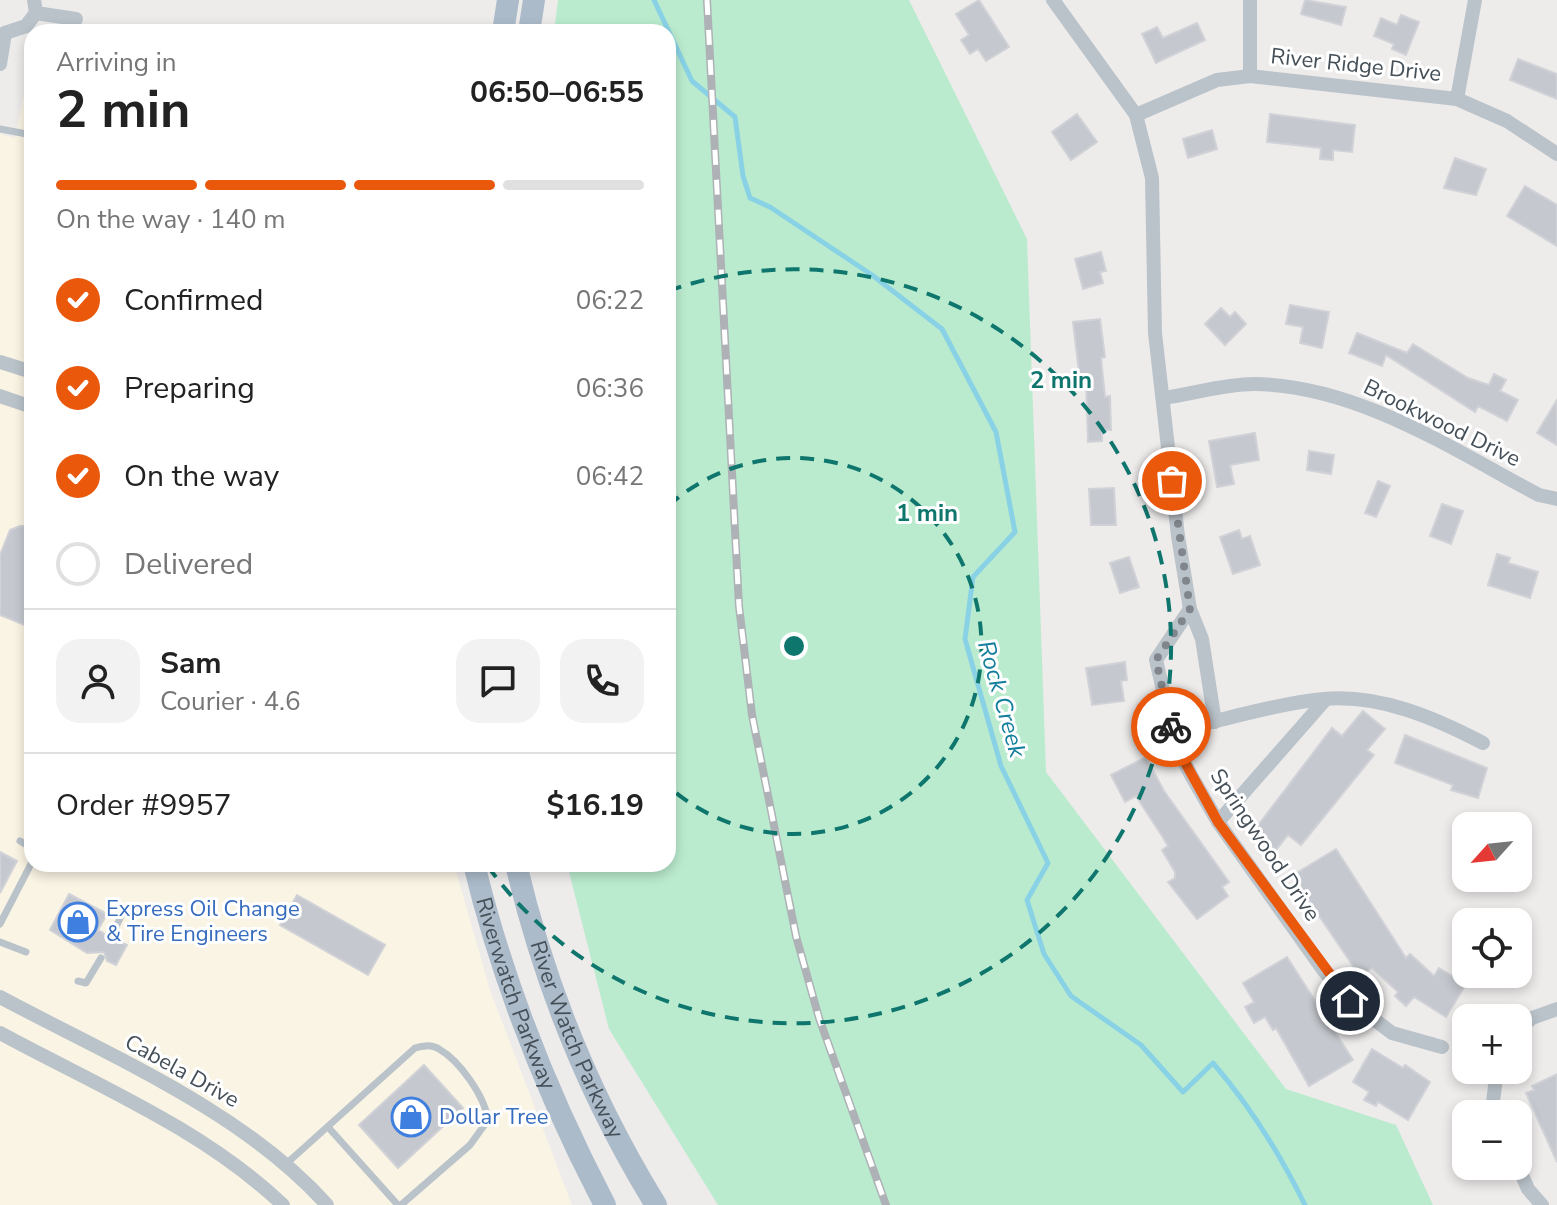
<!DOCTYPE html>
<meta charset="utf-8">
<style>
body{margin:0;font-family:"Nunito Sans",sans-serif;background:#f2f2f2;color:#222;height:100vh;display:flex;flex-direction:column;font-size:30px;white-space:nowrap}
*{box-sizing:border-box;margin:0}
p{font-size:26px;color:#767676}
.icon{flex:none;width:44px;height:44px;fill:none;stroke:currentColor;stroke-width:2;stroke-linecap:round;stroke-linejoin:round}
.map{position:relative;flex:1;overflow:hidden}
.panel{position:absolute;left:24px;top:24px;width:652px;height:848px;display:flex;flex-direction:column;background:#fff;border-radius:24px;box-shadow:0 4px 12px #0003}
.panel>*{flex:none}
.needle{width:52px;rotate:243deg}
.tools{position:absolute;left:1452px;top:812px;display:grid;gap:16px}
.tools a{display:grid;place-items:center;width:80px;height:80px;border-radius:16px;background:#fff;box-shadow:0 4px 12px #0003;font-size:40px}
.pin{position:absolute;display:grid;place-items:center;width:68px;height:68px;color:#fff;margin:-34px;border:4px solid #fff;border-radius:50%;box-shadow:0 2px 8px #0007}
.courier{position:absolute;display:grid;place-items:center;width:80px;height:80px;margin:-40px;border:6px solid #ea580c;border-radius:50%;background:#fff;color:#222;box-shadow:0 2px 10px #0007}
.summary em{font-style:normal;font-weight:700}
.summary div{display:flex;flex-direction:column-reverse}
.summary{display:flex;align-items:center;justify-content:space-between;height:136px;padding:0 32px}
h1{font-size:52px;font-weight:700;line-height:60px}
.bar{display:grid;grid-template-columns:repeat(4,1fr);gap:12px 8px;align-content:center;height:96px;padding:0 32px}
.bar i{height:10px;border-radius:6px;background:#e0e0e0}
.bar .selected{background:#ea580c}
.bar p{grid-column:span 4}
.line{display:flex;align-items:center;gap:20px;padding:0 32px;border-top:2px solid #e0e0e0}
.line div{flex:1}
.round{display:grid;place-items:center;flex:none;width:84px;height:84px;border-radius:24px;background:#f2f2f2}
ol{padding:0 32px;list-style:none}
li{display:flex;align-items:center;gap:24px;height:88px}
li p{margin-inline-start:auto}
li .icon{padding:8px;border-radius:50%;background:#ea580c;color:#fff;stroke-width:4}
li:last-child{color:#767676}
li i{width:44px;height:44px;border:4px solid #e0e0e0;border-radius:50%}
.map>svg:first-child{display:block}
</style>
<div class="map">
<svg width="1557" height="1205" viewBox="0 0 1557 1205">
<rect width="100%" height="100%" fill="#eeebeb"/>
<!-- commercial -->
<path fill="#faf4e4" d="M28,76h4v788h422l36,126 82,215h-572v-1071l15,4z"/>
<!-- green -->
<path fill="#baebce" d="M558,0h351l118,239 19,533 240,317 110,36 37,80h-715l-109,-176 -42,-165h101v-832h-114z"/>
<g fill="none" stroke-linecap="round" stroke-linejoin="round">
<!-- stream -->
<path stroke="#89d2e6" stroke-width="5" d="M654,0l38,81 43,36 8,59 7,22 20,9 102,68 70,54 54,103 19,100 -42,45 -8,62 36,127 47,97 -21,37 17,54 27,42 70,49 42,47 30,-29c37,43 67,91 92,142"/>
</g>
<!-- building -->
<g fill="#c5c8ce" stroke="#d0d2d7" stroke-width="2">
<path d="M979,0l30,47 -23,14 -8,-12 -8,5 -9,-14 8,-5 -13,-21z"/>
<path d="M1305,0l41,7 -5,18 -40,-11z"/>
<path d="M1401,15l18,7 -13,33 -14,-6 2,-5 -20,-8 7,-18 16,7z"/>
<path d="M1197,23l8,17 -49,23 -14,-29 15,-7 6,11z"/>
<path d="M1518,59l39,15v25l-47,-19z"/>
<path d="M1077,114l20,28 -26,18 -19,-28z"/>
<path d="M1270,114l85,11 -3,27 -19,-2v10l-13,-1 1,-11 -54,-6z"/>
<path d="M1212,130l5,19 -29,9 -5,-19z"/>
<path d="M1455,158l31,11 -10,26 -32,-7z"/>
<path d="M1525,186l32,19v41l-50,-30z"/>
<path d="M1101,252l5,19 -6,1 3,11 -20,6 -8,-30z"/>
<path d="M1290,305l39,7 -7,36 -22,-5 3,-16 -17,-3z"/>
<path d="M1221,308l9,9 5,-5 11,12 -21,21 -20,-21z"/>
<path d="M1100,319l5,38 -4,1 4,39 5,-1 1,34h-9v11l-14,1 -2,-61h-6l-7,-59z"/>
<path d="M1357,333l50,20 6,-9 55,34 21,7 5,-11 12,6 -6,11 18,9 -11,21 -29,-15 -3,6 -89,-57 -4,11 -33,-13z"/>
<path d="M1557,400v45l-20,-12z"/>
<path d="M1255,433l4,27 -29,5 4,19 -17,3 -8,-46z"/>
<path d="M1309,451l25,4 -3,19 -24,-4z"/>
<path d="M1378,481l12,5 -14,31 -11,-4z"/>
<path d="M1114,488l2,37h-25l-2,-36z"/>
<path d="M1442,504l21,7 -12,33 -21,-8z"/>
<path d="M20,526h12v102l-32,-13v-60l10,-25z"/>
<path d="M1239,530l3,9 8,-3 10,29 -27,9 -13,-37z"/>
<path d="M1497,554l13,4 -2,5 30,9 -8,26 -42,-13z"/>
<path d="M1129,557l10,30 -19,6 -10,-30z"/>
<path d="M1125,662l2,18 -6,1 3,20 -32,4 -6,-37z"/>
<path d="M1363,711l22,18 -18,21 7,5 -73,90 -13,-10 -12,15 -23,-18 79,-104 10,8z"/>
<path d="M1405,735l82,33 -9,30 -27,-8 2,-5 -58,-22z"/>
<path d="M1146,757l18,34 65,91 -7,5 6,9 -31,23 -29,-37 7,-4v-6l-13,-22 6,-4 -6,-10 -26,-40 -11,6 -14,-27z"/>
<path d="M1336,849l70,109 4,-4 24,22 5,-8 27,16 -20,33 -32,-20 -8,9 -11,-10 3,-4 -26,-24 -12,8 -45,-66 -22,-35z"/>
<path d="M0,852l17,9 -17,32z"/>
<path d="M69,894l38,20 -9,16 7,4 3,8 9,-2 10,5 -11,20 -9,-4 -3,-9 -17,1 -37,-23z"/>
<path d="M297,895l88,50 -17,30 -88,-50z"/>
<path d="M1287,957l66,103 -44,26 -33,-58 -3,2 -8,-13 -11,6 -9,-16 9,-5 -11,-19z"/>
<path d="M1372,1049l31,19 2,-3 25,17 -22,38 -30,-18 -2,4 -12,-6 5,-8 -16,-10z"/>
<path d="M424,1065l39,43 -65,60 -39,-43z"/>
<path d="M1557,1074v88l-31,-69 8,-3 -2,-4z"/>
</g>
<g fill="none" stroke-linecap="round" stroke-linejoin="round">
<!-- service -->
<g stroke="#bac3ca" stroke-width="7">
<path d="M0,129l32,6"/>
<path d="M20,841l10,6 2,7"/>
<path d="M0,924l32,-62"/>
<path d="M111,937l13,-27"/>
<path d="M0,942l26,10"/>
<path d="M78,981l8,2 15,-25"/>
<path d="M328,1127l70,78"/>
<path d="M286,1164l129,-116c9,-2 16,-4 24,1 21,12 46,48 49,71l-18,25 -69,60"/>
</g>
<!-- minor -->
<g stroke="#bac3ca" stroke-width="14">
<path d="M1053,0l83,115 16,63 3,155 23,203 12,73 12,30 13,83"/>
<path d="M1250,0v76"/>
<path d="M36,13l40,6"/>
<path d="M5,33l21,-7 10,-13 -2,-13"/>
<path d="M0,64l5,-31"/>
<path d="M1457,99l18,-99"/>
<path d="M1136,115l81,-35 33,-4 207,23 50,22 50,33"/>
<path d="M0,362l32,10"/>
<path d="M0,396l32,11"/>
<path d="M1163,398c29,-4 62,-14 91,-14 103,1 198,65 285,111l18,4"/>
<path d="M1190,609l-34,51 20,86 16,31 26,45 106,149 26,30 42,32 50,14"/>
<path d="M1172,731c50,-10 101,-27 152,-32 56,-5 111,19 159,44"/>
<path d="M1218,822l108,-123"/>
<path d="M0,997c110,59 243,114 327,208"/>
<path d="M1518,1030l14,-12 25,-9"/>
<path d="M0,1033c96,52 203,96 283,172"/>
<path d="M1495,1114l-2,-12 4,-32"/>
<path d="M1518,1166l10,23 14,16"/>
</g>
<!-- primary -->
<g stroke="#acbbca" stroke-width="22">
<path d="M503,32l5,-32"/>
<path d="M529,32l5,-32"/>
<path id="s1" d="M474,864c29,120 74,232 131,341"/>
<path id="s2" d="M516,864c28,120 76,237 140,341"/>
</g>
<defs>
<path id="rail" d="M707,0l32,606 13,109 44,221 23,82 67,187"/>
</defs>
<!-- rail casing -->
<use href="#rail" stroke="#aeb1b6" stroke-width="8"/>
<!-- rail -->
<use href="#rail" stroke="#fff" stroke-width="5" stroke-dasharray="15" stroke-linecap="butt"/>
</g>
<g fill="none" stroke-linecap="round" stroke-linejoin="round">
<!-- done -->
<path stroke="#80868b" stroke-width="8" stroke-dasharray="0 14.4" d="M1171,727l-15,-67 34,-51 -18,-128"/>
<!-- route -->
<path stroke="#ea580c" stroke-width="10" d="M1171,727l5,19 42,76 132,179"/>
</g>
<!-- distance rings -->
<g fill="none" stroke="#0f766e" stroke-width="4" stroke-dasharray="14 10">
<path d="M668 506A188 188 0 1 1 668 786"/>
<path d="M668 291A377 377 0 1 1 487 865"/>
</g>
<!-- icons -->
<defs>
<symbol id="shop-ring" viewBox="-11 -11 22 22"><circle r="9.5" fill="#fff" stroke="#3f7fe0" stroke-width="1.5"/><path d="M-5-2.5h2.3a2.7 3.5 0 0 1 5.4 0H5L5.5 6h-11ZM-1.5-2.5h3a1.5 2.3 0 0 0-3 0Z" fill="#3f7fe0"/></symbol>
</defs>
<g fill-rule="evenodd">
<use href="#shop-ring" x="56" y="900" width="44" height="44"/>
<use href="#shop-ring" x="389" y="1095" width="44" height="44"/>
</g>
<g text-anchor="middle" dominant-baseline="central" stroke-width="6" stroke-linejoin="round" paint-order="stroke">
<!-- street labels -->
<g font-size="22" fill="#454f58" stroke="#fff">
<text transform="translate(1356 65) rotate(6)">River Ridge Drive</text>
<text transform="translate(1442 423) rotate(26)">Brookwood Drive</text>
<text transform="translate(1265 845) rotate(56)">Springwood Drive</text>
<text stroke="none"><textPath href="#s1" startOffset="136">Riverwatch Parkway</textPath></text>
<text stroke="none"><textPath href="#s2" startOffset="186">River Watch Parkway</textPath></text>
<text transform="translate(182 1071) rotate(29)">Cabela Drive</text>
</g>
<!-- shop labels -->
<g font-size="22" fill="#366cbe" stroke="#fff" text-anchor="start">
<text x="106" y="909">Express Oil Change<tspan x="106" dy="25">&amp; Tire Engineers</tspan></text>
<text x="439" y="1117">Dollar Tree</text>
</g>
<!-- water labels -->
<g font-size="24" font-style="italic" fill="#137f9d" stroke="#fff">
<text transform="translate(1002 699) rotate(74)">Rock Creek</text>
</g>
</g>
<circle cx="794" cy="646" r="12" fill="#0f766e" stroke="#fff" stroke-width="4"/>
<g font-size="24" text-anchor="middle" font-weight="bold" fill="#0f766e" stroke="#fff" stroke-width="6" stroke-linejoin="round" paint-order="stroke">
<text x="1061" y="388">2 min</text>
<text x="927" y="521">1 min</text>
</g>
</svg>
<div class="tools">
<a><svg class="needle" viewBox="-14 -14 28 28"><path d="M0-13l5 13h-10z" fill="#e53935"/><path d="M0 13l5-13h-10z" fill="#767676"/></svg></a>
<a><svg class="icon" aria-label="locate" viewBox="0 0 24 24"><circle cx="12" cy="12" r="6"/><path d="M12 2v4M12 18v4M2 12h4M18 12h4"/></svg></a>
<a>+</a>
<a>−</a>
</div>
<div class="pin" style="left:1172px;top:481px;background:#ea580c"><svg class="icon" aria-label="bag" viewBox="0 0 24 24"><path d="M5 8h14l-1 12H6zM9 8a3 3 0 0 1 6 0"/></svg></div>
<div class="pin" style="left:1350px;top:1001px;background:#1f2937"><svg class="icon" aria-label="home" viewBox="0 0 24 24"><path d="M3 11l9-7 9 7M6 9v11h12V9"/></svg></div>
<div class="courier" style="left:1171px;top:727px"><svg class="icon" aria-label="bike" viewBox="0 0 24 24"><circle cx="6" cy="16" r="4"/><circle cx="18" cy="16" r="4"/><path d="M6 16l4-8h5l3 8M10 8l3 8H6M13 5h3"/></svg></div>
<section class="panel">
<div class="summary"><div><h1>2 min</h1><p>Arriving in</p></div><em>06:50–06:55</em></div>
<div class="bar"><i class="selected"></i><i class="selected"></i><i class="selected"></i><i></i><p>On the way · 140 m</p></div>
<ol>
<li><svg class="icon" aria-label="check" viewBox="0 0 24 24"><path d="M5 12l5 5 9-10"/></svg>Confirmed<p>06:22</p></li>
<li><svg class="icon" aria-label="check" viewBox="0 0 24 24"><path d="M5 12l5 5 9-10"/></svg>Preparing<p>06:36</p></li>
<li><svg class="icon" aria-label="check" viewBox="0 0 24 24"><path d="M5 12l5 5 9-10"/></svg>On the way<p>06:42</p></li>
<li><i></i>Delivered</li>
</ol>
<div class="line" style="height:144px"><a class="round"><svg class="icon" aria-label="person" viewBox="0 0 24 24"><circle cx="12" cy="8" r="4"/><path d="M4 21q1-7 8-7t8 7"/></svg></a><div><b>Sam</b><p>Courier · 4.6</p></div><a class="round"><svg class="icon" aria-label="chat" viewBox="0 0 24 24"><path d="M4 5h16v11H9l-5 4z"/></svg></a><a class="round"><svg class="icon" aria-label="phone" viewBox="0 0 24 24"><path d="M5 4h4l2 5-3 2q2 4 5 5l2-3 5 2v4C11 20 4 13 5 4z"/></svg></a></div>
<div class="line" style="height:104px"><div>Order #9957</div><b>$16.19</b></div>
</section>
</div>
